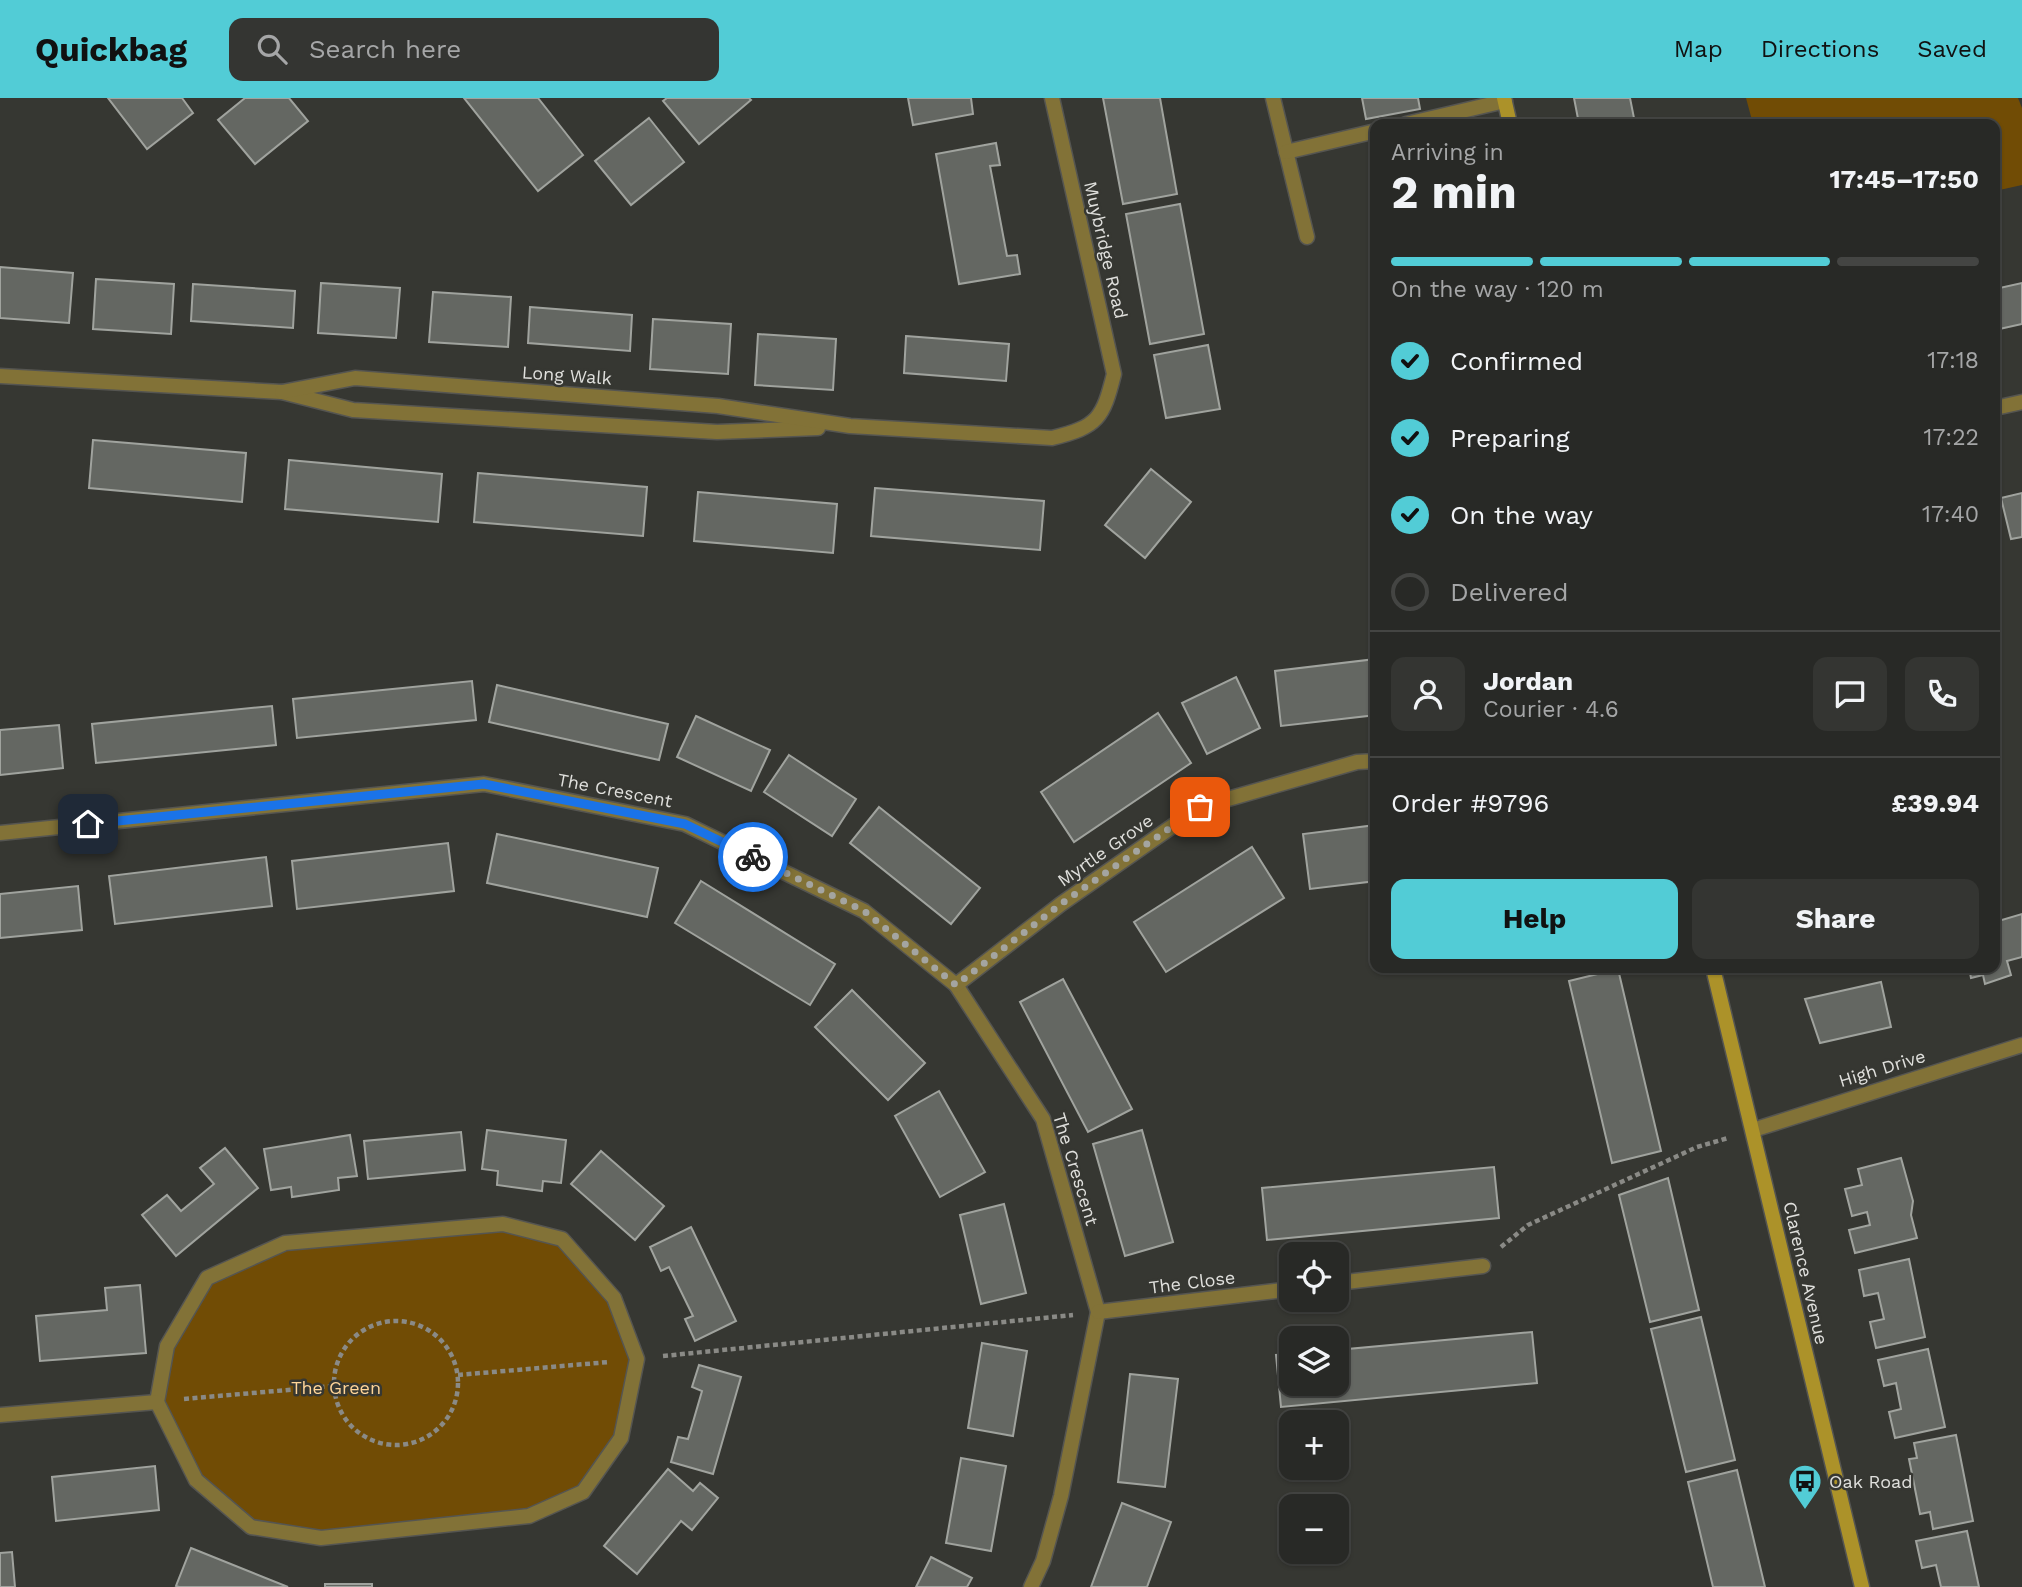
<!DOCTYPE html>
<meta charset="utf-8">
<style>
body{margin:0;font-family:"Work Sans",sans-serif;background:#343532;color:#f1f3f6;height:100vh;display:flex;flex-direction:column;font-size:26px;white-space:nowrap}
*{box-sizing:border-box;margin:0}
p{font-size:23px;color:#a5a6a7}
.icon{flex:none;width:38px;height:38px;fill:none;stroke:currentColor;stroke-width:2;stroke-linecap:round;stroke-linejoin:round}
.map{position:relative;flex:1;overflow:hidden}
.details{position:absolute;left:1370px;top:21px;width:630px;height:854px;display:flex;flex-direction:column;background:#282926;border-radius:14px;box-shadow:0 2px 5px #0004,0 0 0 2px #444543}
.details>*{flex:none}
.fabs{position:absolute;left:1279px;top:1144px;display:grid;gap:14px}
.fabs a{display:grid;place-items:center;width:70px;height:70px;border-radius:14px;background:#282926;box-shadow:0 2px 5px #0004,0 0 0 2px #444543;font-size:35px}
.pin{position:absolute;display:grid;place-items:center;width:60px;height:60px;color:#fff;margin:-30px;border-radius:14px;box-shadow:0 4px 10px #0006}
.courier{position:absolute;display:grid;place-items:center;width:70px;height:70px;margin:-35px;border:5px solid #1a73e8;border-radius:50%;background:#fff;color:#222;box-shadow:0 2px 9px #0007}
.head em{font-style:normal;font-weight:700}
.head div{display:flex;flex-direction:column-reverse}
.head{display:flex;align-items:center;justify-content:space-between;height:119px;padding:0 21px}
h1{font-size:46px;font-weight:700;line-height:52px}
.bar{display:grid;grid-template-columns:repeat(4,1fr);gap:10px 7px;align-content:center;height:84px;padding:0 21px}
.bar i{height:9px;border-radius:5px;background:#444543}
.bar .selected{background:#52ccd6}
.bar p{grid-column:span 4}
.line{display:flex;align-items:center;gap:18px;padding:0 21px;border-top:2px solid #444543}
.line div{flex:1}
.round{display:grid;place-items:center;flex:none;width:74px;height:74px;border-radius:14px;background:#343532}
ol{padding:0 21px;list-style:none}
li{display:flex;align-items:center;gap:21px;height:77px}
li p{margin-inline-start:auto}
li .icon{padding:7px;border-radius:50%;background:#52ccd6;color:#111;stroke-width:4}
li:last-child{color:#a5a6a7}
li i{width:38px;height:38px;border:4px solid #444543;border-radius:50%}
.primary-button{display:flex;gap:14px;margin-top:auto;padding:14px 21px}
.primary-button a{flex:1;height:80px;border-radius:14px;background:#52ccd6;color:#111;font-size:28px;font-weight:700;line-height:80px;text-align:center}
.primary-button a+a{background:#343532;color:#f1f3f6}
header{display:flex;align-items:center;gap:42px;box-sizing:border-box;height:98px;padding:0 35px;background:#52ccd6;color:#111}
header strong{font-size:33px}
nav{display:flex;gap:38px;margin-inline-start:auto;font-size:24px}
.search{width:490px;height:63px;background:#343532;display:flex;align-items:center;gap:18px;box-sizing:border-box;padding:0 24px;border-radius:14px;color:#a5a6a7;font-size:26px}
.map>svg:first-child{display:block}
</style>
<header>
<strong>Quickbag</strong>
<div class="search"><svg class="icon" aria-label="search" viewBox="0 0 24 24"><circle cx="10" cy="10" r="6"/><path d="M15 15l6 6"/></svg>Search here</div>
<nav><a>Map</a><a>Directions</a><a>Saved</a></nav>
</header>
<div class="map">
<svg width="2022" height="1489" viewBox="0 0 2022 1489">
<rect width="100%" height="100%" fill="#363732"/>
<!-- green -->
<g fill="#714c05">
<path d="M1746,0h272l4,10v77l-27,6v-67h-242z"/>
<path d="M503,1126l59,15 52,59 23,61 -16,79 -38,54 -54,24 -208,22 -70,-11 -55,-47 -39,-78 10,-56 40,-68 78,-35z"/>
</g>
<!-- building -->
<g fill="#646762" stroke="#a0a39e" stroke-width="2">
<path d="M108,0h74l11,15 -46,36z"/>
<path d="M245,0h44l19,23 -53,43 -37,-44z"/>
<path d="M464,0h74l45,57 -45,36z"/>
<path d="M667,0h82l2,2 -52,44 -36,-43z"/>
<path d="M908,0h63l2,16 -60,11z"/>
<path d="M1103,0h57l17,96 -54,10z"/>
<path d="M1362,0h56l2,11 -54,10z"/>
<path d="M1574,0h56l4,20 -55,6z"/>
<path d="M649,20l35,44 -53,43 -36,-44z"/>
<path d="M996,45l4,22 -10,1 17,90 10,-1 3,19 -61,10 -23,-130z"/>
<path d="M1180,106l24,130 -54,10 -24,-130z"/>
<path d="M0,169l73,6 -4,50 -69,-5z"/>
<path d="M96,181l78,5 -3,50 -78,-5z"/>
<path d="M321,185l79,5 -4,50 -78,-5z"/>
<path d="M2022,185v41l-27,6v-41z"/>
<path d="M193,186l102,7 -2,37 -102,-7z"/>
<path d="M433,194l78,5 -3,50 -79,-5z"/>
<path d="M530,209l102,8 -2,36 -102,-8z"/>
<path d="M653,221l78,5 -3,50 -78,-5z"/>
<path d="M758,236l78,5 -3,51 -78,-5z"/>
<path d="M906,238l103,8 -3,37 -102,-8z"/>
<path d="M1208,247l12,64 -54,9 -12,-63z"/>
<path d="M93,342l153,13 -4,49 -153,-14z"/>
<path d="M289,362l153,14 -4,48 -153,-13z"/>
<path d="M1151,371l40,33 -46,56 -40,-33z"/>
<path d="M478,375l169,14 -4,49 -169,-14z"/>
<path d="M875,390l169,13 -4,49 -169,-14z"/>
<path d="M698,394l139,12 -4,49 -139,-12z"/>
<path d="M2022,395v44l-11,2 -10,-41z"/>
<path d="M1376,561v56l-95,11 -6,-55z"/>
<path d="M1236,579l24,51 -53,26 -25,-51z"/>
<path d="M472,583l4,39 -179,18 -4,-39z"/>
<path d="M497,587l171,39 -9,36 -170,-38z"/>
<path d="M272,608l4,39 -180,18 -4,-39z"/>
<path d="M1158,615l33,50 -117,79 -33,-50z"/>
<path d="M696,618l74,34 -19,41 -74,-34z"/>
<path d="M59,627l4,43 -63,7v-45z"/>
<path d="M789,657l67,44 -24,37 -68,-44z"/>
<path d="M879,709l101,81 -29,36 -101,-81z"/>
<path d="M1376,727v56l-66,8 -7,-55z"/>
<path d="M497,736l161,34 -11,49 -160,-34z"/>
<path d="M448,745l6,48 -157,18 -5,-48z"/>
<path d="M1252,749l32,51 -118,74 -32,-50z"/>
<path d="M266,759l6,49 -157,18 -6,-48z"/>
<path d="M701,783l134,83 -25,41 -135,-82z"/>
<path d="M78,788l4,44 -82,8v-44z"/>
<path d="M2022,816v43l-15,4 4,14 -26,9 -2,-9 -12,3 -2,-10h26v-46z"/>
<path d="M1618,871l43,182 -49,12 -43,-182z"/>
<path d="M1063,881l69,130 -44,23 -68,-130z"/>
<path d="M1881,884l10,45 -71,16 -15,-44z"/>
<path d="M852,892l73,73 -37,37 -73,-73z"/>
<path d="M939,993l46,81 -45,25 -45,-81z"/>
<path d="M487,1032l79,10 -5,43 -18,-2 -1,10 -45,-6 1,-14 -16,-2z"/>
<path d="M1142,1032l31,112 -48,14 -32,-112z"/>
<path d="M461,1034l4,38 -97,9 -4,-38z"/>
<path d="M350,1037l7,41 -19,2 1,12 -47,7 -1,-10 -20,3 -7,-41z"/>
<path d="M225,1050l33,40 -82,68 -34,-41 25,-20 14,16 33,-27 -14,-16z"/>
<path d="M601,1053l63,55 -29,34 -64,-56z"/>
<path d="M1901,1060l12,43 -2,14 6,23 -62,15 -6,-23 21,-5 -3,-13 -15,4 -7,-27 17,-4 -4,-16z"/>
<path d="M1494,1069l5,51 -232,22 -5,-52z"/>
<path d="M1668,1080l31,132 -49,12 -31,-127z"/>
<path d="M1004,1106l22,89 -45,11 -21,-89z"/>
<path d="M691,1129l45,94 -41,20 -10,-22 8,-3 -24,-49 -8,4 -11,-24z"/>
<path d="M1909,1161l16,78 -49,11 -6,-26 14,-3 -6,-26 -14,3 -5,-26z"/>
<path d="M140,1187l6,68 -106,8 -4,-45 71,-6 -2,-22z"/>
<path d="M1701,1219l34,143 -49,12 -35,-143z"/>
<path d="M1532,1234l5,51 -256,24 -5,-52 16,-1v30h45v-34z"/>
<path d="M982,1245l45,8 -14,85 -45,-8z"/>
<path d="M1928,1251l17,78 -50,11 -6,-26 12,-3 -5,-26 -12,3 -6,-26z"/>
<path d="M699,1267l42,12 -28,97 -42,-12 7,-25 10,2 14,-48 -10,-4z"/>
<path d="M1130,1276l48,5 -13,108 -47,-5z"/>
<path d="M1956,1337l17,86 -40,8 -3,-17 -10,2 -11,-55 8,-1 -3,-15z"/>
<path d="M961,1360l45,8 -15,85 -45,-8z"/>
<path d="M155,1368l4,44 -103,11 -4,-44z"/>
<path d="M668,1371l25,22 7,-8 18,15 -26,32 -11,-9 -44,53 -33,-28z"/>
<path d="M1737,1372l28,117h-52l-25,-105z"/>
<path d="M1122,1405l49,19 -24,65h-56z"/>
<path d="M1967,1433l12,56h-38l-5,-22 -14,3 -6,-27z"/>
<path d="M191,1450l97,39h-109l-3,-1z"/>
<path d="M12,1454l3,35h-15v-34z"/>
<path d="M931,1459l41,21 -5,9h-51z"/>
<rect x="325" y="1486" width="47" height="3"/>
</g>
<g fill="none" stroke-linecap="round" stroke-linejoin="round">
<defs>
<g id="lane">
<path d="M1273,0l34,139"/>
<path d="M1406,26l99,-23"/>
<path d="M1286,54l90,-21"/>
</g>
<g id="street">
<path d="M0,278l282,16 71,18 364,22 101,-4"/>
<path d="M282,294l73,-14 363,28 132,20 202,12c46,-11 51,-20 62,-64l-62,-276"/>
<path d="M1995,310l27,-6"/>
<path d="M0,735l484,-49 201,40 179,87 92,74 87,134 55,193 -37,184 -18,65 -12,26"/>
<path d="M956,887l105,-81 139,-97 157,-45 19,-1"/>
<path d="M1753,1032l269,-85"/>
<path d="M503,1126l59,15 52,59 23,61 -16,79 -38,54 -54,24 -208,22 -70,-11 -55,-47 -39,-78 10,-56 40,-68 78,-35z"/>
<path d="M1337,1185l146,-17"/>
<path d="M1098,1214l194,-23"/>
<path d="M0,1317l157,-13"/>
</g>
<g id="secondary">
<path d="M1504,0l6,26"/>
<path d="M1713,870l149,619"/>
</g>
</defs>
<!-- lane casing -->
<use href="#lane" stroke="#555551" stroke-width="17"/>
<!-- street casing -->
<use href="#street" stroke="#555551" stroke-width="17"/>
<!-- secondary casing -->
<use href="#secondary" stroke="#555551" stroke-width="17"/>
<!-- path -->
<g stroke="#8a8a86" stroke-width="4.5" stroke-dasharray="5 3.5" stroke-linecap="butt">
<path d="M1501,1149l27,-22 169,-78 31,-9"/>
<circle cx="396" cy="1285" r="62"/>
<path d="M663,1258l410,-41"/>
<path d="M458,1277l151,-13"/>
<path d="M184,1301l149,-13"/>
</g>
<!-- lane -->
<use href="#lane" stroke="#827237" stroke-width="14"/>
<!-- street -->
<use href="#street" stroke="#827237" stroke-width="14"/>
<!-- secondary -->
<use href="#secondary" stroke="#ac9229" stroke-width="14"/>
</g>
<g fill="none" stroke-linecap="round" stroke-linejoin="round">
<!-- done -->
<path stroke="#a4a5a1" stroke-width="7" stroke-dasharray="0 12.6" d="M753,759l111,54 92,74 105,-81 139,-97"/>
<!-- route -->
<path stroke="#1a73e8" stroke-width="9" d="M88,726l396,-40 201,40 68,33"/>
</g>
<!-- icons -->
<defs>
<symbol id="bus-pin" viewBox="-11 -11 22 30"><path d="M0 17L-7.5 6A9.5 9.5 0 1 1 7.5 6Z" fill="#52ccd6" stroke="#363732"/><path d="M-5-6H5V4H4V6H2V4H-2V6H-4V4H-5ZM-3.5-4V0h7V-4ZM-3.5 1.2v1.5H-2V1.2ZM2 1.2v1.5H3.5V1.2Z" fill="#111"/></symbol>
</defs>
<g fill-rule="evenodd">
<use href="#bus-pin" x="1786" y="1364" width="38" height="52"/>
</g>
<g text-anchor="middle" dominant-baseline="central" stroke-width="5" stroke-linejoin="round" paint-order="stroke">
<!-- street labels -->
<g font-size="18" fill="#e0e0dd" stroke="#363732">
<text transform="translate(1106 152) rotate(77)">Muybridge Road</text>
<text transform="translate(567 277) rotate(4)">Long Walk</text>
<text transform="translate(615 692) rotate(11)">The Crescent</text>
<text transform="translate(1105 752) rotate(-35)">Myrtle Grove</text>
<text transform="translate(1882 970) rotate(-17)">High Drive</text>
<text transform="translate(1076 1071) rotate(73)">The Crescent</text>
<text transform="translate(1806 1175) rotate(77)">Clarence Avenue</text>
<text transform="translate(1192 1184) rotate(-7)">The Close</text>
</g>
<!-- park labels -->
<g font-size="18" fill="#ffd598" stroke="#363732">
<text x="336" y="1289">The Green</text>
</g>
<!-- poi labels -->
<g font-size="18" fill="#e0e0dd" stroke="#363732" text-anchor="start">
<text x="1829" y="1383">Oak Road</text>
</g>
</g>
</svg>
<div class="fabs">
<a><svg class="icon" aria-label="locate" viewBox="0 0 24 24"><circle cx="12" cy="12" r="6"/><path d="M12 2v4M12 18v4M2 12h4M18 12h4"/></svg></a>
<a><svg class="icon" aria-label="layers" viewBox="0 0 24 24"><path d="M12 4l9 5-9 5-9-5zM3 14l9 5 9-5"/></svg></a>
<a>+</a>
<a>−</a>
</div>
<div class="pin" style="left:1200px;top:709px;background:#ea580c"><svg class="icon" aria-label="bag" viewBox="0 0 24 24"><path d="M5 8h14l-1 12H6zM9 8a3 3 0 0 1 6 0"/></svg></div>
<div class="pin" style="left:88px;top:726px;background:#1f2937"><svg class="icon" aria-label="home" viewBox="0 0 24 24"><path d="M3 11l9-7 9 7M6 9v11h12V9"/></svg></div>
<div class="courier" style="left:753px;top:759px"><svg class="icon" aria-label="bike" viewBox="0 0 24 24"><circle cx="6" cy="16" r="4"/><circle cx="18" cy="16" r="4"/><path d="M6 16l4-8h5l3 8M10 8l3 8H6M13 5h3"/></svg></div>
<section class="details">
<div class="head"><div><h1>2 min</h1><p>Arriving in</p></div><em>17:45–17:50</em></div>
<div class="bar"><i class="selected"></i><i class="selected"></i><i class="selected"></i><i></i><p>On the way · 120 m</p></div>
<ol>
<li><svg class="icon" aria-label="check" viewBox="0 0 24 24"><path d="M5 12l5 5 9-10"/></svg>Confirmed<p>17:18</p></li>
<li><svg class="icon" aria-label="check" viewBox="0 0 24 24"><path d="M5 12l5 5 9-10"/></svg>Preparing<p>17:22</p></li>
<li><svg class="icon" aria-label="check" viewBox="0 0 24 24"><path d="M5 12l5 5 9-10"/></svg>On the way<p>17:40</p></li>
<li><i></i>Delivered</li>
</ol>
<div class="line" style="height:126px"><a class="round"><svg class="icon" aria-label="person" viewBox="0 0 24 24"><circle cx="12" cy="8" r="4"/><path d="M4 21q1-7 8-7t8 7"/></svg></a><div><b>Jordan</b><p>Courier · 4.6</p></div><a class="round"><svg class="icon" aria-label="chat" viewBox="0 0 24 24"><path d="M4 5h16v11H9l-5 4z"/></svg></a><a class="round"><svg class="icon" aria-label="phone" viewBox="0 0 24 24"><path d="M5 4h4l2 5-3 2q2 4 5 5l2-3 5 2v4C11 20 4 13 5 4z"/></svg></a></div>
<div class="line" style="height:91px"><div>Order #9796</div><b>£39.94</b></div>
<div class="primary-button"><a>Help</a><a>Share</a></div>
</section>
</div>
